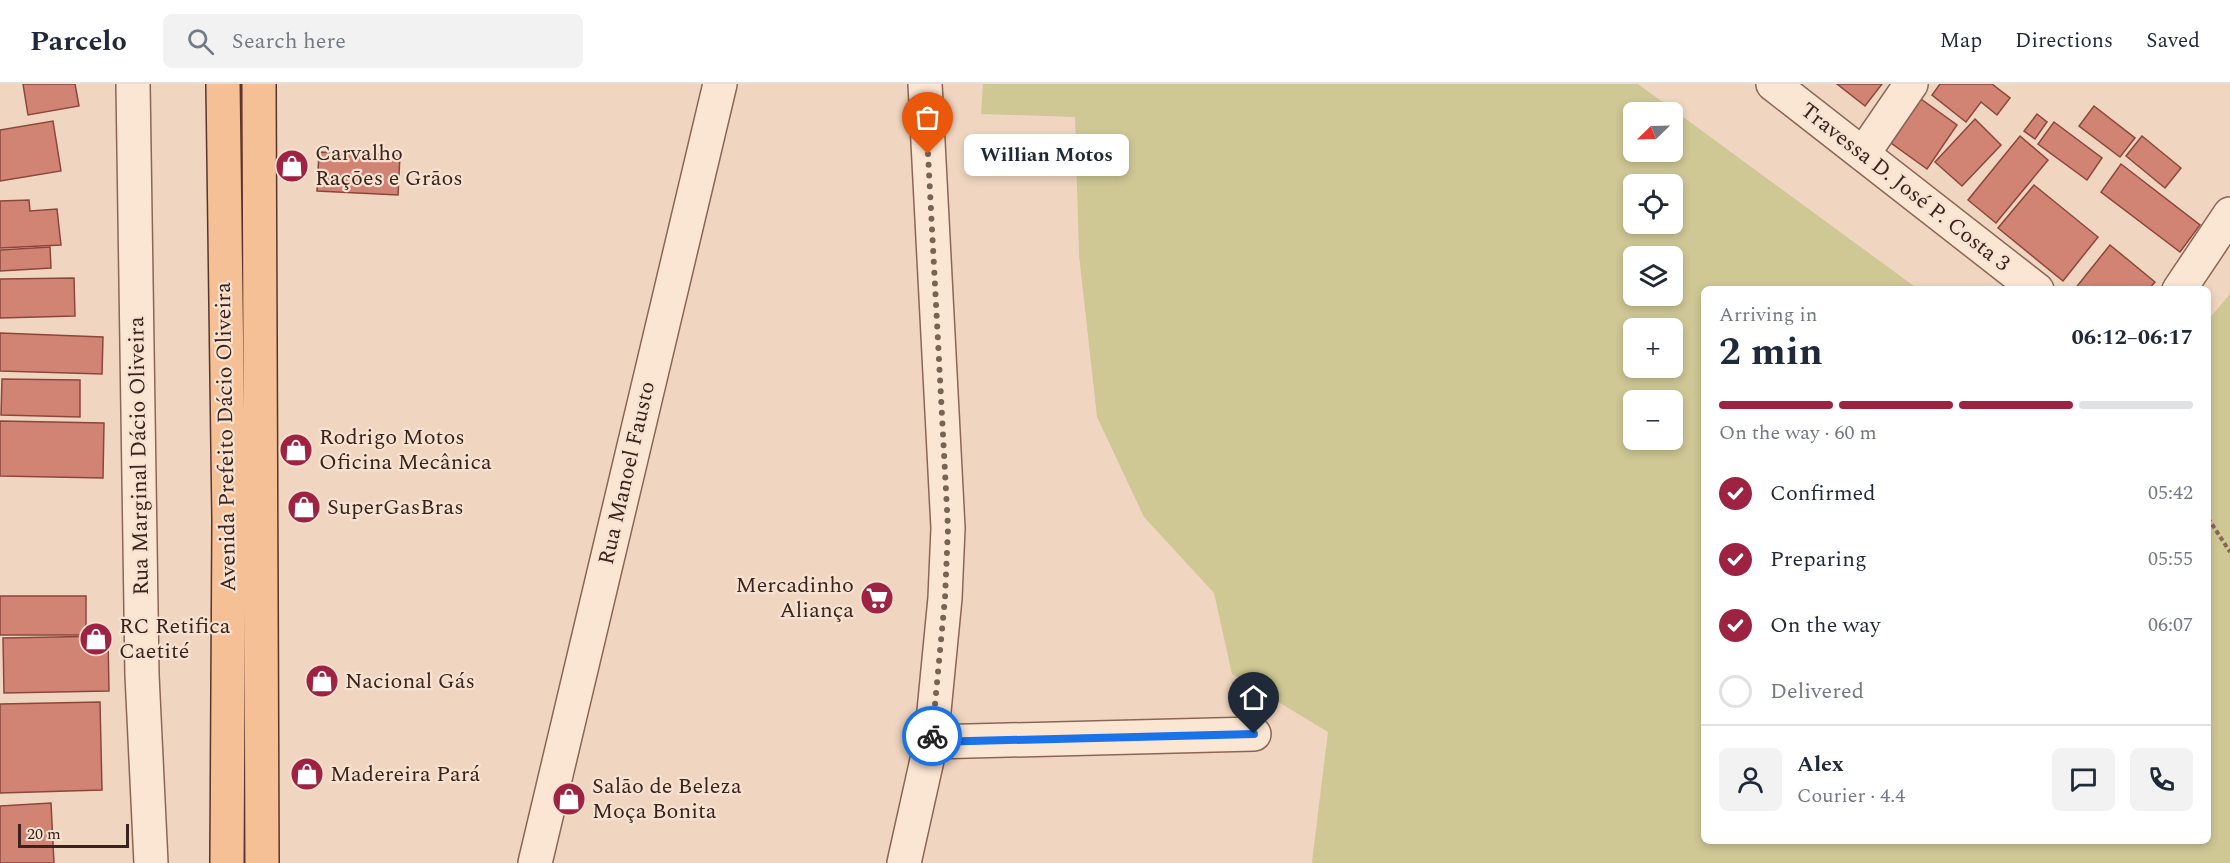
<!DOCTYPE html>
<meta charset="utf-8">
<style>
body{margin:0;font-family:Spectral,serif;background:#f2f2f3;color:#1f2937;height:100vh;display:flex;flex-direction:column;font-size:22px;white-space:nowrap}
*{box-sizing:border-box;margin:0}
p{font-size:20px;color:#747a83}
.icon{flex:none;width:33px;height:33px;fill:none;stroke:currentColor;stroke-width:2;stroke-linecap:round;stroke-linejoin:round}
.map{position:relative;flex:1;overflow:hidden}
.side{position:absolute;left:1701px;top:202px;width:510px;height:558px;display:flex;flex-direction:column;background:#fff;border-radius:9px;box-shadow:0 3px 9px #0003}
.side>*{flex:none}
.needle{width:39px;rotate:247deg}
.controls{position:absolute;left:1623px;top:18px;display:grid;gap:12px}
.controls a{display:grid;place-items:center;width:60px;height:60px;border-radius:9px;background:#fff;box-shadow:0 3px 9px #0003;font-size:30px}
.scale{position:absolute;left:18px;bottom:15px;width:111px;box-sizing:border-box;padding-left:6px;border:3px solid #3a231c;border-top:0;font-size:16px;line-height:21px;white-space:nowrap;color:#3a231c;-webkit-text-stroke:4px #f7e2d1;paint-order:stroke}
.pin{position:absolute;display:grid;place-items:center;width:51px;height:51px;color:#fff;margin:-62px -26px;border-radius:50% 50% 50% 0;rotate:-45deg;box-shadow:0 0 6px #0007}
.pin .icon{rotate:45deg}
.courier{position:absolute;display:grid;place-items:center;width:60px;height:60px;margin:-30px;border:4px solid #1a73e8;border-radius:50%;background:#fff;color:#222;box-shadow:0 2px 8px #0007}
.bubble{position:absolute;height:42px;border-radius:9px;background:#fff;box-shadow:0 3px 9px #0003;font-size:20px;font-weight:700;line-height:42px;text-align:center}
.summary em{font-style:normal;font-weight:700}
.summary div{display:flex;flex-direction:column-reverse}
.summary{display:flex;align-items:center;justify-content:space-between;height:102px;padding:0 18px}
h1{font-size:39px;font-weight:700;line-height:45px}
.bar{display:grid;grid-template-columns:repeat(4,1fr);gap:9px 6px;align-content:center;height:72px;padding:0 18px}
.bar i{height:8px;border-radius:4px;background:#e0e1e3}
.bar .current{background:#9e2343}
.bar p{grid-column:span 4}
.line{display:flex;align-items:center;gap:15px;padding:0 18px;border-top:2px solid #e0e1e3}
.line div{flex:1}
.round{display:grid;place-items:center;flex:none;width:63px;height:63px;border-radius:9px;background:#f2f2f3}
ol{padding:0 18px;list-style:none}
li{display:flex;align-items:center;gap:18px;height:66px}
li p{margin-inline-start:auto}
li .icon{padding:6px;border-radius:50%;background:#9e2343;color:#fff;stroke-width:4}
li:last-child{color:#747a83}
li i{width:33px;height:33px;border:3px solid #e0e1e3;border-radius:50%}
header{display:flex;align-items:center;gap:36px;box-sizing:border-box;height:84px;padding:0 30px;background:#fff;border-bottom:2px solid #e0e1e3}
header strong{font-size:28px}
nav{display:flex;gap:33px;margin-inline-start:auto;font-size:21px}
.search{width:420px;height:54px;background:#f2f2f3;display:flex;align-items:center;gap:15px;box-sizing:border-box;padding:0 21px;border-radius:9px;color:#747a83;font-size:22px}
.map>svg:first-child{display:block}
</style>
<header>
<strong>Parcelo</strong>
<div class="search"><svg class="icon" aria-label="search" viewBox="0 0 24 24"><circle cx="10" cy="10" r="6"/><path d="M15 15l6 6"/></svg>Search here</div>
<nav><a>Map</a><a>Directions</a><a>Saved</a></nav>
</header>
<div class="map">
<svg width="2230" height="779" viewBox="0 0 2230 779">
<rect width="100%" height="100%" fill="#f0d6c0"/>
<!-- green -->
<path fill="#cfc794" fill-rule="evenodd" d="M983,0h655l280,205 -214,1v552h504v-522l22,-26v569h-916l-2,-1 16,-130 -96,-58 -18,-81 -70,-76 -47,-100 -18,-162 -4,-138 -94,-3zM1634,28h38v40h-38zM1634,100h38v40h-38zM1634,172h38v40h-38zM1634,244h38v40h-38zM1634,316h38v40h-38z"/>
<!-- building -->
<g fill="#d18374" stroke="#8c473b" stroke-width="1.5">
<path d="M23,0h52l4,22 -51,9z"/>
<path d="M1837,0h45l-17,22z"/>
<path d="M1940,0h52l18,14 -13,17 -16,-13 -15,20 -34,-27z"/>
<path d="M1921,15l36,26 -30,44 -36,-26z"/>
<path d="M2094,22l41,32 -15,19 -41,-31z"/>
<path d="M2037,30l10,8 -12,17 -11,-8z"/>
<path d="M1975,35l26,26 -39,41 -27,-24z"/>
<path d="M53,37l8,50 -61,10v-51z"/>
<path d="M2054,38l48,36 -15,22 -49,-36z"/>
<path d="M2020,52l28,24 -52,63 -28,-23z"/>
<path d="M2142,52l39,32 -16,20 -39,-32z"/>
<path d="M319,68l81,3 -2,40 -81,-4z"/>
<path d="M2121,80l79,61 -20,27 -79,-60z"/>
<path d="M2034,101l64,52 -35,44 -65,-53z"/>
<path d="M29,116l1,11 27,-2 4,36 -61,3v-47z"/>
<path d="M2110,161l45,37 -7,8h-74z"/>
<path d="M50,163l1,21 -51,3v-21z"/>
<path d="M74,194l1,38 -75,2v-39z"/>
<path d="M0,249l103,4 -1,37 -102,-3z"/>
<path d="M2,295l78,1v37l-79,-2z"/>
<path d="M0,337l104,2 -1,55 -103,-2z"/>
<rect x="0" y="512" width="86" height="39"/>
<path d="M108,552l1,55 -105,2 -1,-55z"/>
<path d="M100,618l2,88 -102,3v-89z"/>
<path d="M51,719l3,60h-54v-57z"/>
</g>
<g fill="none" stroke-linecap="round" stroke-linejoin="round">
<defs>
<g id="street">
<path d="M133,0l9,591 9,188"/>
<path d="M1773,0l264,206"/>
<path d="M1863,70l48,-70"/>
<path d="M2179,206l51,-76"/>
<path d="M931,658l323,-8"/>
<path d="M535,779l185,-779"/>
<path d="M904,779l27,-121 14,-144 3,-70 -23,-444"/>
</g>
<g id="primary">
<path d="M223,0l6,436 -2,343"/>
<path d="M259,0l3,779"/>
</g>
</defs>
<!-- street casing -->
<use href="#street" stroke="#8b6657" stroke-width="36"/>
<!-- primary casing -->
<use href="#primary" stroke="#58352c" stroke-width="36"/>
<!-- path -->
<path stroke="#8b6657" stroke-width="4" stroke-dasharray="4.5 3" stroke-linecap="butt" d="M2208,434l22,34"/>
<!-- street -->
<use href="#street" stroke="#fbe6d4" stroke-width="33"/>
<!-- primary -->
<use href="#primary" stroke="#f6c096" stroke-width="33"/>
</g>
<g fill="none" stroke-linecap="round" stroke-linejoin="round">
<!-- done -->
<path stroke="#7a6255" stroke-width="6" stroke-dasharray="0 10.8" d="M928,70l20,374 -3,70 -13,138"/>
<!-- route -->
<path stroke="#1a73e8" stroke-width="8" d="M932,652l-1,6 323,-8"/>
</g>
<!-- icons -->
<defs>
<symbol id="shop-disc" viewBox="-11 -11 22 22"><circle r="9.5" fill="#9e2343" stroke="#f7e2d1"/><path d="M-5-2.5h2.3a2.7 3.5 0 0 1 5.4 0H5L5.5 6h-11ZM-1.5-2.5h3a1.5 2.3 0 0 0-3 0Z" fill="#fff"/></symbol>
<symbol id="supermarket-disc" viewBox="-11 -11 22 22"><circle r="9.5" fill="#9e2343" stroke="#f7e2d1"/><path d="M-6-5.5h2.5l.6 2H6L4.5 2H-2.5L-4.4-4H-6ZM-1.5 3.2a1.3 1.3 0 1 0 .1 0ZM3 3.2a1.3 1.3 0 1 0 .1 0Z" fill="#fff"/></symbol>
</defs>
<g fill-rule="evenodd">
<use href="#shop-disc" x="273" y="63" width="38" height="38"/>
<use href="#shop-disc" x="277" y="347" width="38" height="38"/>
<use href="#shop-disc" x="285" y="404" width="38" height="38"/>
<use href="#supermarket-disc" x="858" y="495" width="38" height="38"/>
<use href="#shop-disc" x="77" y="536" width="38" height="38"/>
<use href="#shop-disc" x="303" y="578" width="38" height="38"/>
<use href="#shop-disc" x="288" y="671" width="38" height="38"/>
<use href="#shop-disc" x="550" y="696" width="38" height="38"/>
</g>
<g text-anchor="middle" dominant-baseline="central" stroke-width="4.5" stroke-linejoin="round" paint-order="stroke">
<!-- poi labels -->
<g font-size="22" fill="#3a231c" stroke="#f7e2d1" text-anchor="start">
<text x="315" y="69">Carvalho<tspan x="315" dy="25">Rações e Grãos</tspan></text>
<text x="319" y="353">Rodrigo Motos<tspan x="319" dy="25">Oficina Mecânica</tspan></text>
<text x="327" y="423">SuperGasBras</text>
<text x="854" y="501" text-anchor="end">Mercadinho<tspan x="854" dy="25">Aliança</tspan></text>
<text x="119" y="542">RC Retifica<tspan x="119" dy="25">Caetité</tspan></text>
<text x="345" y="597">Nacional Gás</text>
<text x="330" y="690">Madereira Pará</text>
<text x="592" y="702">Salão de Beleza<tspan x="592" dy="25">Moça Bonita</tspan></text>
</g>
<!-- street labels -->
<g font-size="22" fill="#3a231c" stroke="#f7e2d1">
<text transform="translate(1905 103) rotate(38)">Travessa D. José P. Costa 3</text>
<text transform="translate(226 353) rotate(-91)">Avenida Prefeito Dácio Oliveira</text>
<text transform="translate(139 372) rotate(-91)">Rua Marginal Dácio Oliveira</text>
<text transform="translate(627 389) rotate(-77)">Rua Manoel Fausto</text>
</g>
</g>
</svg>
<div class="controls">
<a><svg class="needle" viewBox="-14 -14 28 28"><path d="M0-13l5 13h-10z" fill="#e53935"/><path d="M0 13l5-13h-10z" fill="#747a83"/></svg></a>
<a><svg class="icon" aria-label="locate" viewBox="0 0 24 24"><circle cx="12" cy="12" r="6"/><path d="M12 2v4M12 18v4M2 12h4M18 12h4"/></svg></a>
<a><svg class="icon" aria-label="layers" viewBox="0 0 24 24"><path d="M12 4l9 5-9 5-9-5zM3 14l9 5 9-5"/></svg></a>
<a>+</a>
<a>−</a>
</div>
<div class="scale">20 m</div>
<div class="pin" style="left:928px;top:70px;background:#ea580c"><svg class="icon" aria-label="bag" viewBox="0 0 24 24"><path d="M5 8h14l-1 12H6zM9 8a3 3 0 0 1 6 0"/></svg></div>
<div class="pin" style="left:1254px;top:650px;background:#1f2937"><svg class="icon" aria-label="home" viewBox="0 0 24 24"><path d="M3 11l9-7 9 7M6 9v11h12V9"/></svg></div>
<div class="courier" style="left:932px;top:652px"><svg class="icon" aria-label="bike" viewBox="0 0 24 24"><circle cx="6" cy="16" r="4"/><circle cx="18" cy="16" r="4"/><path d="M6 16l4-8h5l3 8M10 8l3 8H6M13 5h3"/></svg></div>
<div class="bubble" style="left:964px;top:50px;width:165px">Willian Motos</div>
<section class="side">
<div class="summary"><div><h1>2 min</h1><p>Arriving in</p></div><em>06:12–06:17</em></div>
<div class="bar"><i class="current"></i><i class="current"></i><i class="current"></i><i></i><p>On the way · 60 m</p></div>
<ol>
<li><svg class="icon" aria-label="check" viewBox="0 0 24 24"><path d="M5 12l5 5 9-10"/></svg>Confirmed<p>05:42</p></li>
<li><svg class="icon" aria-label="check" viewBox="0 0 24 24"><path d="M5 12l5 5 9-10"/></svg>Preparing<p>05:55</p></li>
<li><svg class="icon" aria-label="check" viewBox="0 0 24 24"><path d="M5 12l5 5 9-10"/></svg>On the way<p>06:07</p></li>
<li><i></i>Delivered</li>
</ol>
<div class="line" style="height:108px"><a class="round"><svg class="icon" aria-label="person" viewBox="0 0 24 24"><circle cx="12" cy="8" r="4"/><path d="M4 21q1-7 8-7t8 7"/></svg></a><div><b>Alex</b><p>Courier · 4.4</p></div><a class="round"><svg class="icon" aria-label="chat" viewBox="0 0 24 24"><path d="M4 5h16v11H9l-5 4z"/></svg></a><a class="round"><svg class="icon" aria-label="phone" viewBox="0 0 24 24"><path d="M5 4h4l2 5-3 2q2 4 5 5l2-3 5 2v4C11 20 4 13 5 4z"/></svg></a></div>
</section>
</div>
